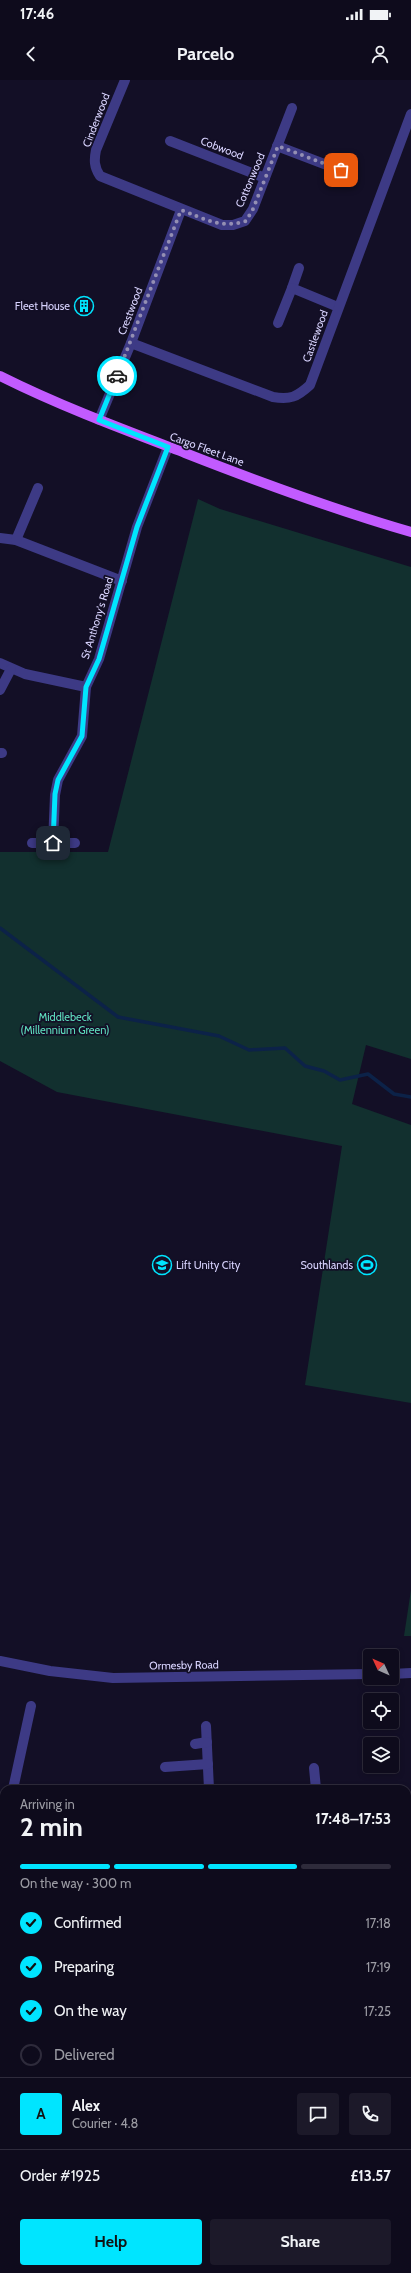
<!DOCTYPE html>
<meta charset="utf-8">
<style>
body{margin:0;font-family:Cabin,sans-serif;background:#1c1929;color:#f1f3f6;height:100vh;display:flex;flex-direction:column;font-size:15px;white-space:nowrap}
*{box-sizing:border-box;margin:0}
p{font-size:13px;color:#9b9ba3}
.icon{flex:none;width:22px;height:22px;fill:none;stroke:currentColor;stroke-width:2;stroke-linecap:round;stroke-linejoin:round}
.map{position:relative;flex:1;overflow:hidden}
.side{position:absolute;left:0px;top:1705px;width:411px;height:488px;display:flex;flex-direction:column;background:#0e0b1c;border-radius:12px 12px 0 0;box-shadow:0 2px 6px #0003,0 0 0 1px #2e2b3b}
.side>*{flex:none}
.needle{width:26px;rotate:314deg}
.buttons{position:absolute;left:363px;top:1569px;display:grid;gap:8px}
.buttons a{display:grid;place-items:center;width:36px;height:36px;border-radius:4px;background:#0e0b1c;box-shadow:0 2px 6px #0003,0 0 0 1px #2e2b3b;font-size:20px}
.pin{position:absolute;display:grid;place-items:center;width:34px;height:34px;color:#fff;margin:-17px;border-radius:8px;box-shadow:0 2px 6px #0006}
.courier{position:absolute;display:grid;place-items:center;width:40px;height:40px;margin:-20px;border:3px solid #00e5ff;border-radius:50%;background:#fff;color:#222;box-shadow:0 1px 5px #0007}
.summary em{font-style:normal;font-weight:700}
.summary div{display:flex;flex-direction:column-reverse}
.summary{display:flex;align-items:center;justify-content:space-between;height:68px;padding:0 20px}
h1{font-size:26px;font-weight:700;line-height:30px}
.bar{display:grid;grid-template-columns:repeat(4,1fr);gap:6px 4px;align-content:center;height:48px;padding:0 20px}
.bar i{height:5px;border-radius:3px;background:#2e2b3b}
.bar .selected{background:#00e5ff}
.bar p{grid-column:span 4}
.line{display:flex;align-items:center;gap:10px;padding:0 20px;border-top:1px solid #2e2b3b}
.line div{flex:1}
.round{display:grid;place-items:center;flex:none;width:42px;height:42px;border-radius:4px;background:#1c1929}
ol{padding:0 20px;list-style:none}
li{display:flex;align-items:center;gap:12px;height:44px}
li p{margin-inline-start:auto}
li .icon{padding:4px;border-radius:50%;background:#00e5ff;color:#111;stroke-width:4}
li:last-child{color:#9b9ba3}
li i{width:22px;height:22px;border:2px solid #2e2b3b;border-radius:50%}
.action{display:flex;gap:8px;margin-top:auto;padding:8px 20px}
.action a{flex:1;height:46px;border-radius:4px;background:#00e5ff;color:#111;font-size:16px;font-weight:700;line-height:46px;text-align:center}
.action a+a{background:#1c1929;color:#f1f3f6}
.status{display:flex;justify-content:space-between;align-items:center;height:28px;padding:0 20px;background:#0e0b1c;direction:ltr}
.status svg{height:11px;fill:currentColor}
header{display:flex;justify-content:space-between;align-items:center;height:52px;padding:0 20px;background:#0e0b1c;font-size:18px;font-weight:700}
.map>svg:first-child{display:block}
</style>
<div class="status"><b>17:46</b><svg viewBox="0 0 49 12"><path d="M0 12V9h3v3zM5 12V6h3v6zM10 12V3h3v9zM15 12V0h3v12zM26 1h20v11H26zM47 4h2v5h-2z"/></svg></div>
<header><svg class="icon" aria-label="back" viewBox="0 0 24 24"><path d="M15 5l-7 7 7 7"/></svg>Parcelo<svg class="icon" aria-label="person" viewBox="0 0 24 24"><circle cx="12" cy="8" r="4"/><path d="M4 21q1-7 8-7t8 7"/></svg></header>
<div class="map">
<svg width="411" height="2193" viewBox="0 0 411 2193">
<rect width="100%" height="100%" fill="#130f26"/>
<!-- green -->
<g fill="#12302f">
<path d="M198,419l22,10 191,58v492l-45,-14 -14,59 59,21v278l-106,-18 37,-239 -285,-54 -57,-31v-209h108z"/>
<path d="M411,1510v46h-7z"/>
<path d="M411,2137v56h-28l-3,-4h27v-48z"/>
</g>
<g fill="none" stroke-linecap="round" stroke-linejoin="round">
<!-- stream -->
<path stroke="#0c2248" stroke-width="3.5" d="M0,848l118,89 101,19 30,14 36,-2 20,18 19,5 16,9 28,-6 26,20 17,3"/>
<!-- minor -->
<g stroke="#3d3a85" stroke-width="10">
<path d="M125,0l-29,70c-2,10 -2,17 4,26l122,49h11l12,-4 8,-12 39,-101"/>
<path d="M170,61l95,37"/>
<path d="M277,66l76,29"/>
<path d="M292,208l7,-20"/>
<path d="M278,243l14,-35 46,19"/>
<path d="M131,263l142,54c17,3 24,0 37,-12l101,-271"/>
<path d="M99,340l32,-77 50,-133"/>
<path d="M0,458l16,2 106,41"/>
<path d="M16,460l22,-52"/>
<path d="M0,583l25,11 61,13"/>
<path d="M0,610l11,-21"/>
<path d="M0,673h2"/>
<path d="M32,763h43"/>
<path d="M53,763l2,-48 3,-15 24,-44 4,-49 13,-28 38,-132 31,-80"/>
<path d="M0,1581l50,10 63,7 257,-4"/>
<path d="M392,1594l19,-1"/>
<path d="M206,1646l3,63"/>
<path d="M195,1664l12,-2"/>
<path d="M165,1687l43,-3"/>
<path d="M314,1688l2,21"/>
<path d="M13,1709l18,-83"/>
<path d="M0,1779l4,-22"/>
<path d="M0,1806l4,1"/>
<path d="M407,1955h4"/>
<path d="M0,1957l4,1"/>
<path d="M0,2095h4"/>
<path d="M45,2193l21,-2"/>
</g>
<!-- major -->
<path stroke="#c25bff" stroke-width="10" d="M0,296c60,30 122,53 185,77 74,29 150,57 226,79"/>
</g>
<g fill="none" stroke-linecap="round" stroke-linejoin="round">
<!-- done -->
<path stroke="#948fb3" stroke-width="4" stroke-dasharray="0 7.2" d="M117,296l64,-166c24,9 40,19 65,11l7,-12 25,-63 63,24"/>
<!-- route -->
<path stroke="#00e5ff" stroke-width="5" d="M53,763l2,-49 3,-14 24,-44 4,-49 13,-28 38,-132 31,-80 -69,-27 18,-44"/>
</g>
<!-- icons -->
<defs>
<symbol id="building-ring" viewBox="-11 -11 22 22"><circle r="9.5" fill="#130f26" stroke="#00e5ff" stroke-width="1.5"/><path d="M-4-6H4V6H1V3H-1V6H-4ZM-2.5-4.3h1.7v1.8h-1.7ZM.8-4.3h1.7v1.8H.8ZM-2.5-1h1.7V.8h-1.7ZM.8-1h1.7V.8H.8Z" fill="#00e5ff"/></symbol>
<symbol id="school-ring" viewBox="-11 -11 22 22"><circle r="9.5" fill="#130f26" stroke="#00e5ff" stroke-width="1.5"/><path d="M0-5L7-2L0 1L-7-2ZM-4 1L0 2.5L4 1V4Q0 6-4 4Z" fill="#00e5ff"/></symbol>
<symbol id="stadium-ring" viewBox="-11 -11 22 22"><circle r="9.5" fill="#130f26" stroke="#00e5ff" stroke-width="1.5"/><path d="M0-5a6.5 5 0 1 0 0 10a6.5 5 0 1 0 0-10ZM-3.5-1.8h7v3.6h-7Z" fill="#00e5ff"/></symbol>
</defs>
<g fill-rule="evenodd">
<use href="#building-ring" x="73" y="215" width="22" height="22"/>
<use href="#school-ring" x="151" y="1174" width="22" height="22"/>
<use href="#stadium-ring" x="356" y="1174" width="22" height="22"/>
</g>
<g text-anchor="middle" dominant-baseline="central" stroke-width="3.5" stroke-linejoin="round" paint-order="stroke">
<!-- street labels -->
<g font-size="11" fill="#d9d4ff" stroke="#130f26">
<text transform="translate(96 40) rotate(-69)">Cinderwood</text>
<text transform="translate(222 68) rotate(21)">Cobwood</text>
<text transform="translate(250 100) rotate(-67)">Cottonwood</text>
<text transform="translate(130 231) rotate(-69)">Crestwood</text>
<text transform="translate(315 256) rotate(-70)">Castlewood</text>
<text transform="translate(207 369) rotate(20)">Cargo Fleet Lane</text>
<text transform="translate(97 538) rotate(-73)">St Anthony's Road</text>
<text transform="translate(184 1585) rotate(-1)">Ormesby Road</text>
</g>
<!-- poi labels -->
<g font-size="11" fill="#d9d4ff" stroke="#130f26" text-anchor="end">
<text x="70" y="226">Fleet House</text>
<text x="176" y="1185" text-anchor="start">Lift Unity City</text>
<text x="353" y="1185">Southlands</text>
</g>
<!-- park labels -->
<g font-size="11" fill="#5fe0c0" stroke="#130f26">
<text x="65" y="937">Middlebeck<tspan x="65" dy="13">(Millennium Green)</tspan></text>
</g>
</g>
</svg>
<div class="buttons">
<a><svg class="needle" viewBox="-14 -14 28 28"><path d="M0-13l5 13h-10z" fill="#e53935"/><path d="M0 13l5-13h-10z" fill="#9b9ba3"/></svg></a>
<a><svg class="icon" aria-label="locate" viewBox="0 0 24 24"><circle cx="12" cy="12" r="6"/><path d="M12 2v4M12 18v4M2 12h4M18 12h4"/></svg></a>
<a><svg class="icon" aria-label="layers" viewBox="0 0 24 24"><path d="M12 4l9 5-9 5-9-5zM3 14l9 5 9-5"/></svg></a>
</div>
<div class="pin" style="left:341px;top:90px;background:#ea580c"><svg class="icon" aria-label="bag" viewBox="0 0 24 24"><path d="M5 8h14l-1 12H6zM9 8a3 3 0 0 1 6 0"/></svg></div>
<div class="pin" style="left:53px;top:763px;background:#1f2937"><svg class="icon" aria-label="home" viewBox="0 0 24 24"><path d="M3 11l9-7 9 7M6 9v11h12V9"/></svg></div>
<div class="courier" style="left:117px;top:296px"><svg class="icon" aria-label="car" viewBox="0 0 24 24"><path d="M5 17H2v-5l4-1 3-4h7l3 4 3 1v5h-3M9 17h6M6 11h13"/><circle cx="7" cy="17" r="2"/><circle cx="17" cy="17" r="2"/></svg></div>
<section class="side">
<div class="summary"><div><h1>2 min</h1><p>Arriving in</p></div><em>17:48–17:53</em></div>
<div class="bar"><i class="selected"></i><i class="selected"></i><i class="selected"></i><i></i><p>On the way · 300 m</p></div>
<ol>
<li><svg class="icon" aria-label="check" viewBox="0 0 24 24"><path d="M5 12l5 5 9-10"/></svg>Confirmed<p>17:18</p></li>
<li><svg class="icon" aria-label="check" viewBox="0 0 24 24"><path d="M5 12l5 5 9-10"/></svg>Preparing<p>17:19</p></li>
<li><svg class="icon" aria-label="check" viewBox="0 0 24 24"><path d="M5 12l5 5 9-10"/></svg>On the way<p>17:25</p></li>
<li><i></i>Delivered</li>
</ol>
<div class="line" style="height:72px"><b class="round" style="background:#00e5ff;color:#111">A</b><div><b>Alex</b><p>Courier · 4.8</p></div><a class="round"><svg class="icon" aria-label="chat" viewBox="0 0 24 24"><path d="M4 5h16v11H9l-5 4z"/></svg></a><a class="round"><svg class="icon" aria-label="phone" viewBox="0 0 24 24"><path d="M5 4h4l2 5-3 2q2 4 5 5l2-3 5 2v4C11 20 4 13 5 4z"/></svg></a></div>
<div class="line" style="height:52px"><div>Order #1925</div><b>£13.57</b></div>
<div class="action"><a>Help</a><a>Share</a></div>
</section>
</div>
